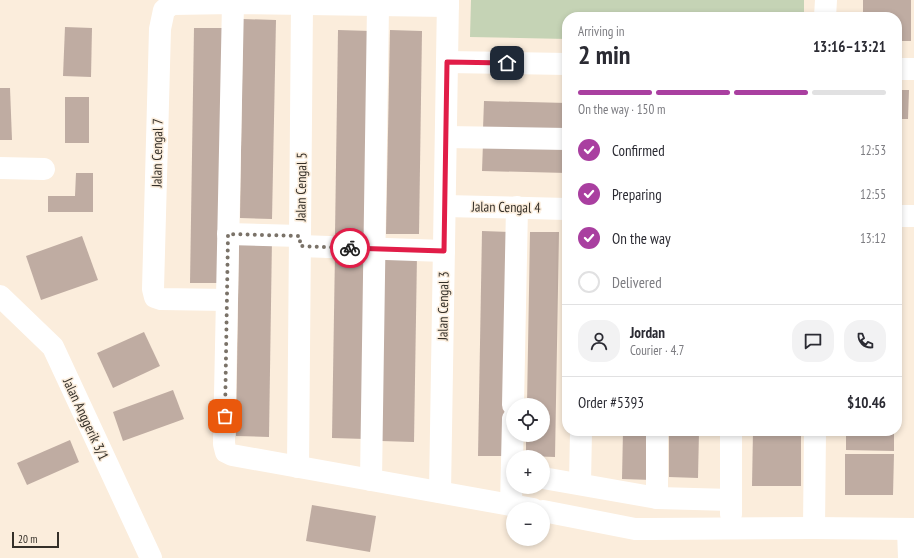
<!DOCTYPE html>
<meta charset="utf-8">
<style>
body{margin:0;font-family:"PT Sans Narrow",sans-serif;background:#f2f2f3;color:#2b2b33;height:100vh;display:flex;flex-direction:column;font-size:15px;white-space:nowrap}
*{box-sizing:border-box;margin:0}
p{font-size:13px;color:#7c7c81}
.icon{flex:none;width:22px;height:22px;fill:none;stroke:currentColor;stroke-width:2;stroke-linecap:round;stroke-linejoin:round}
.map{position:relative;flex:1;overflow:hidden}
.panel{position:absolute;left:562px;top:12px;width:340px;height:424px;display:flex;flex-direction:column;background:#fff;border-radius:16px;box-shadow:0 2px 6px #0003}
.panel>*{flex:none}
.fabs{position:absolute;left:506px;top:398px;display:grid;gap:8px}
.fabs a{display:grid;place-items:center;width:44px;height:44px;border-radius:50%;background:#fff;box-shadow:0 2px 6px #0003;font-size:20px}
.scale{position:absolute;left:12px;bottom:10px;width:47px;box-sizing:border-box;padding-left:4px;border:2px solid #353029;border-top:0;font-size:11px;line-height:14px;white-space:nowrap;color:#353029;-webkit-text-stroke:3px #fbeddc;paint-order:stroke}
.pin{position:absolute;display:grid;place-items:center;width:34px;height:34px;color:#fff;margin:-17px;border-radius:8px;box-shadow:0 2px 6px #0006}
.courier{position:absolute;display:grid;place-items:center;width:40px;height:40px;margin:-20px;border:3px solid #e11d48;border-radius:50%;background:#fff;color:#222;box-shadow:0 1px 5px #0007}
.head em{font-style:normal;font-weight:800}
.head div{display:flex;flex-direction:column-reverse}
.head{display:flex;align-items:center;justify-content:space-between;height:68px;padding:0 16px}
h1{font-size:26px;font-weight:800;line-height:30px}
.bar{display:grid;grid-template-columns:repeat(4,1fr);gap:6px 4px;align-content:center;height:48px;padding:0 16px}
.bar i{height:5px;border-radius:3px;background:#e1e1e2}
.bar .selected{background:#a93fa0}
.bar p{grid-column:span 4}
.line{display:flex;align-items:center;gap:10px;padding:0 16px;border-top:1px solid #e1e1e2}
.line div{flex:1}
.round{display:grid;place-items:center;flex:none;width:42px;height:42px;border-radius:16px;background:#f2f2f3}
ol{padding:0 16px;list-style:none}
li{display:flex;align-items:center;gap:12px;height:44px}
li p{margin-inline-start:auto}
li .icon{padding:4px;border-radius:50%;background:#a93fa0;color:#fff;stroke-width:4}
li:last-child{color:#7c7c81}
li i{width:22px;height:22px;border:2px solid #e1e1e2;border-radius:50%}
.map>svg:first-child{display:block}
</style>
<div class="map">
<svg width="914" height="558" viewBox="0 0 914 558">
<rect width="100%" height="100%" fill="#fbeddc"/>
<!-- green -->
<path fill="#c5d3b5" d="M471,0h333v17h-237v22l-97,-2z"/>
<!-- building -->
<g fill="#bfaca2">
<path d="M863,0h48v41h-14v-24h-34z"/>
<path d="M243,19l33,1 -4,199 -32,-1z"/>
<path d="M65,27l27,1 -1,49 -28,-1z"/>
<path d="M194,28h33l-5,255h-32z"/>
<path d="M338,30l33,1 -4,203h-32z"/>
<path d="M390,30l32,1 -3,203h-33z"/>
<path d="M0,88h10l2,52h-12z"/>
<path d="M897,90h12l-1,29h-11z"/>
<rect x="65" y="97" width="24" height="46"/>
<path d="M484,101l83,2v28l-84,-2z"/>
<path d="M483,143l84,2v28l-85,-2z"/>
<path d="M76,173h17v39h-45v-16h27z"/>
<path d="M482,231l30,1 -4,224h-30z"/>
<path d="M530,232h29l-4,225 -29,-1v-21h17v-30h-16z"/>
<path d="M82,236l16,44 -57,20 -15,-44z"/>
<path d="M239,238h33l-3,199 -33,-1z"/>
<path d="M335,252h33l-3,187 -33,-1z"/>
<path d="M384,254l33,1 -3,187 -33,-1z"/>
<path d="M144,332l16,34 -47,22 -16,-35z"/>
<path d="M173,390l11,29 -61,22 -10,-29z"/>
<path d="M623,431h30l-1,49 -30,-1z"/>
<path d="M669,431h30l-1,47 -29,-1z"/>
<path d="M753,431h48v55h-49z"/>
<path d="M846,431h48v20l-48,-1z"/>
<path d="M70,440l9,22 -52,23 -10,-22z"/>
<path d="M845,454h49l-1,41h-48z"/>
<path d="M312,505l64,11 -6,36 -64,-11z"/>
</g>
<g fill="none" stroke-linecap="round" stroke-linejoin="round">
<!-- minor -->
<g stroke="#fff" stroke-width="22">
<path d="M233,3l-9,441 2,8 6,3 301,54"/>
<path d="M825,17l1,-17"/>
<path d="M447,62l120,2"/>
<path d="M897,69h17"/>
<path d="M446,137l121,2"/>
<path d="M0,168l44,1"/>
<path d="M445,206l122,3"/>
<path d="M897,216h17"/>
<path d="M228,234l72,2"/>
<path d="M300,246l144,5"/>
<path d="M0,296l53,51 98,211"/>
<path d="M227,300l-66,-1 -6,-2 -2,-8 7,-260 4,-19 8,-6 61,-1 215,3"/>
<path d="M513,405l4,-198"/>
<path d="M298,467l4,-463"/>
<path d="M543,478l114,20 74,2"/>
<path d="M371,480l7,-474"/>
<path d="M580,483l1,-52"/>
<path d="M440,492l8,-492"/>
<path d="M657,498v-67"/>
<path d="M511,505l2,-86"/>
<path d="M543,511l92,18h14l165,-1 100,1"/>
<path d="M731,514v-83"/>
<path d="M814,528l1,-97"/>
<path d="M908,529l1,29"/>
</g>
</g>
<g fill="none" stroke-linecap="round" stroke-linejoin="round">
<!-- done -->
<path stroke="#7a7268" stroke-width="4" stroke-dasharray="0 7.2" d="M225,416l3,-182 72,2v10l50,2"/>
<!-- route -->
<path stroke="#e11d48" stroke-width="5" d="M350,248l94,3 3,-189 60,1"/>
</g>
<g text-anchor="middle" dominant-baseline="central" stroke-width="3" stroke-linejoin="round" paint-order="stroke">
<!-- street labels -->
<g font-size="14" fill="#353029" stroke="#fbeddc">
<text transform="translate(157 153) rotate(-89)">Jalan Cengal 7</text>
<text transform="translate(301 187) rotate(-89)">Jalan Cengal 5</text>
<text transform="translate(506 207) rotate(1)">Jalan Cengal 4</text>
<text transform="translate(443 306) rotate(-89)">Jalan Cengal 3</text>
<text transform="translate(86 419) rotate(65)">Jalan Anggerik 3/1</text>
</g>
</g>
</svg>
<div class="fabs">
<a><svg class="icon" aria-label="locate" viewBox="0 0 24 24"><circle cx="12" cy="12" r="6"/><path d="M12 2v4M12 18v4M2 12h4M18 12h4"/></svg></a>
<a>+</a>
<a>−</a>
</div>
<div class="scale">20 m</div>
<div class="pin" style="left:225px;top:416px;background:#ea580c"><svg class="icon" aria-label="bag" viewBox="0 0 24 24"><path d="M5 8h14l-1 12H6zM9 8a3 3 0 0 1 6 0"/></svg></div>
<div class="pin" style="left:507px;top:63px;background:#1f2937"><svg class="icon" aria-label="home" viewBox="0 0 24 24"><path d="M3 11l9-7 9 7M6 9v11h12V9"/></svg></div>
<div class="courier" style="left:350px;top:248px"><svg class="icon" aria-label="bike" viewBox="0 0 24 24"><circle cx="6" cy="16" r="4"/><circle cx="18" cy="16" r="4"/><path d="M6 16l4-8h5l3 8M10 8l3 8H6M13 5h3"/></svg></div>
<section class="panel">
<div class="head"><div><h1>2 min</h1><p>Arriving in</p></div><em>13:16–13:21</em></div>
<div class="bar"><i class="selected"></i><i class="selected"></i><i class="selected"></i><i></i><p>On the way · 150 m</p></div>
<ol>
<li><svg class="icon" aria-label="check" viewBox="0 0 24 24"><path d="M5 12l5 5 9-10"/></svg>Confirmed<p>12:53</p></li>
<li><svg class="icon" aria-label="check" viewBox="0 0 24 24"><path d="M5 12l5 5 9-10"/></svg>Preparing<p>12:55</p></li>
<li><svg class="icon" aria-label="check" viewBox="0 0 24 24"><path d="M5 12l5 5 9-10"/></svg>On the way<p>13:12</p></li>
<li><i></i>Delivered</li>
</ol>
<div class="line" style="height:72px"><a class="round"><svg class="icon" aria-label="person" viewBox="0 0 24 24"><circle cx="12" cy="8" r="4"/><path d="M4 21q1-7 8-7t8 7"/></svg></a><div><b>Jordan</b><p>Courier · 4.7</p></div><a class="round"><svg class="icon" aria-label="chat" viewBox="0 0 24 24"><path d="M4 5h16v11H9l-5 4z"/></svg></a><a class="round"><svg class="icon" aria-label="phone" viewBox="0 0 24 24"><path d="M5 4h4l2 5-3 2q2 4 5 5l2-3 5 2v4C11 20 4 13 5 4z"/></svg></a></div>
<div class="line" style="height:52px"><div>Order #5393</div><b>$10.46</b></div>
</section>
</div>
